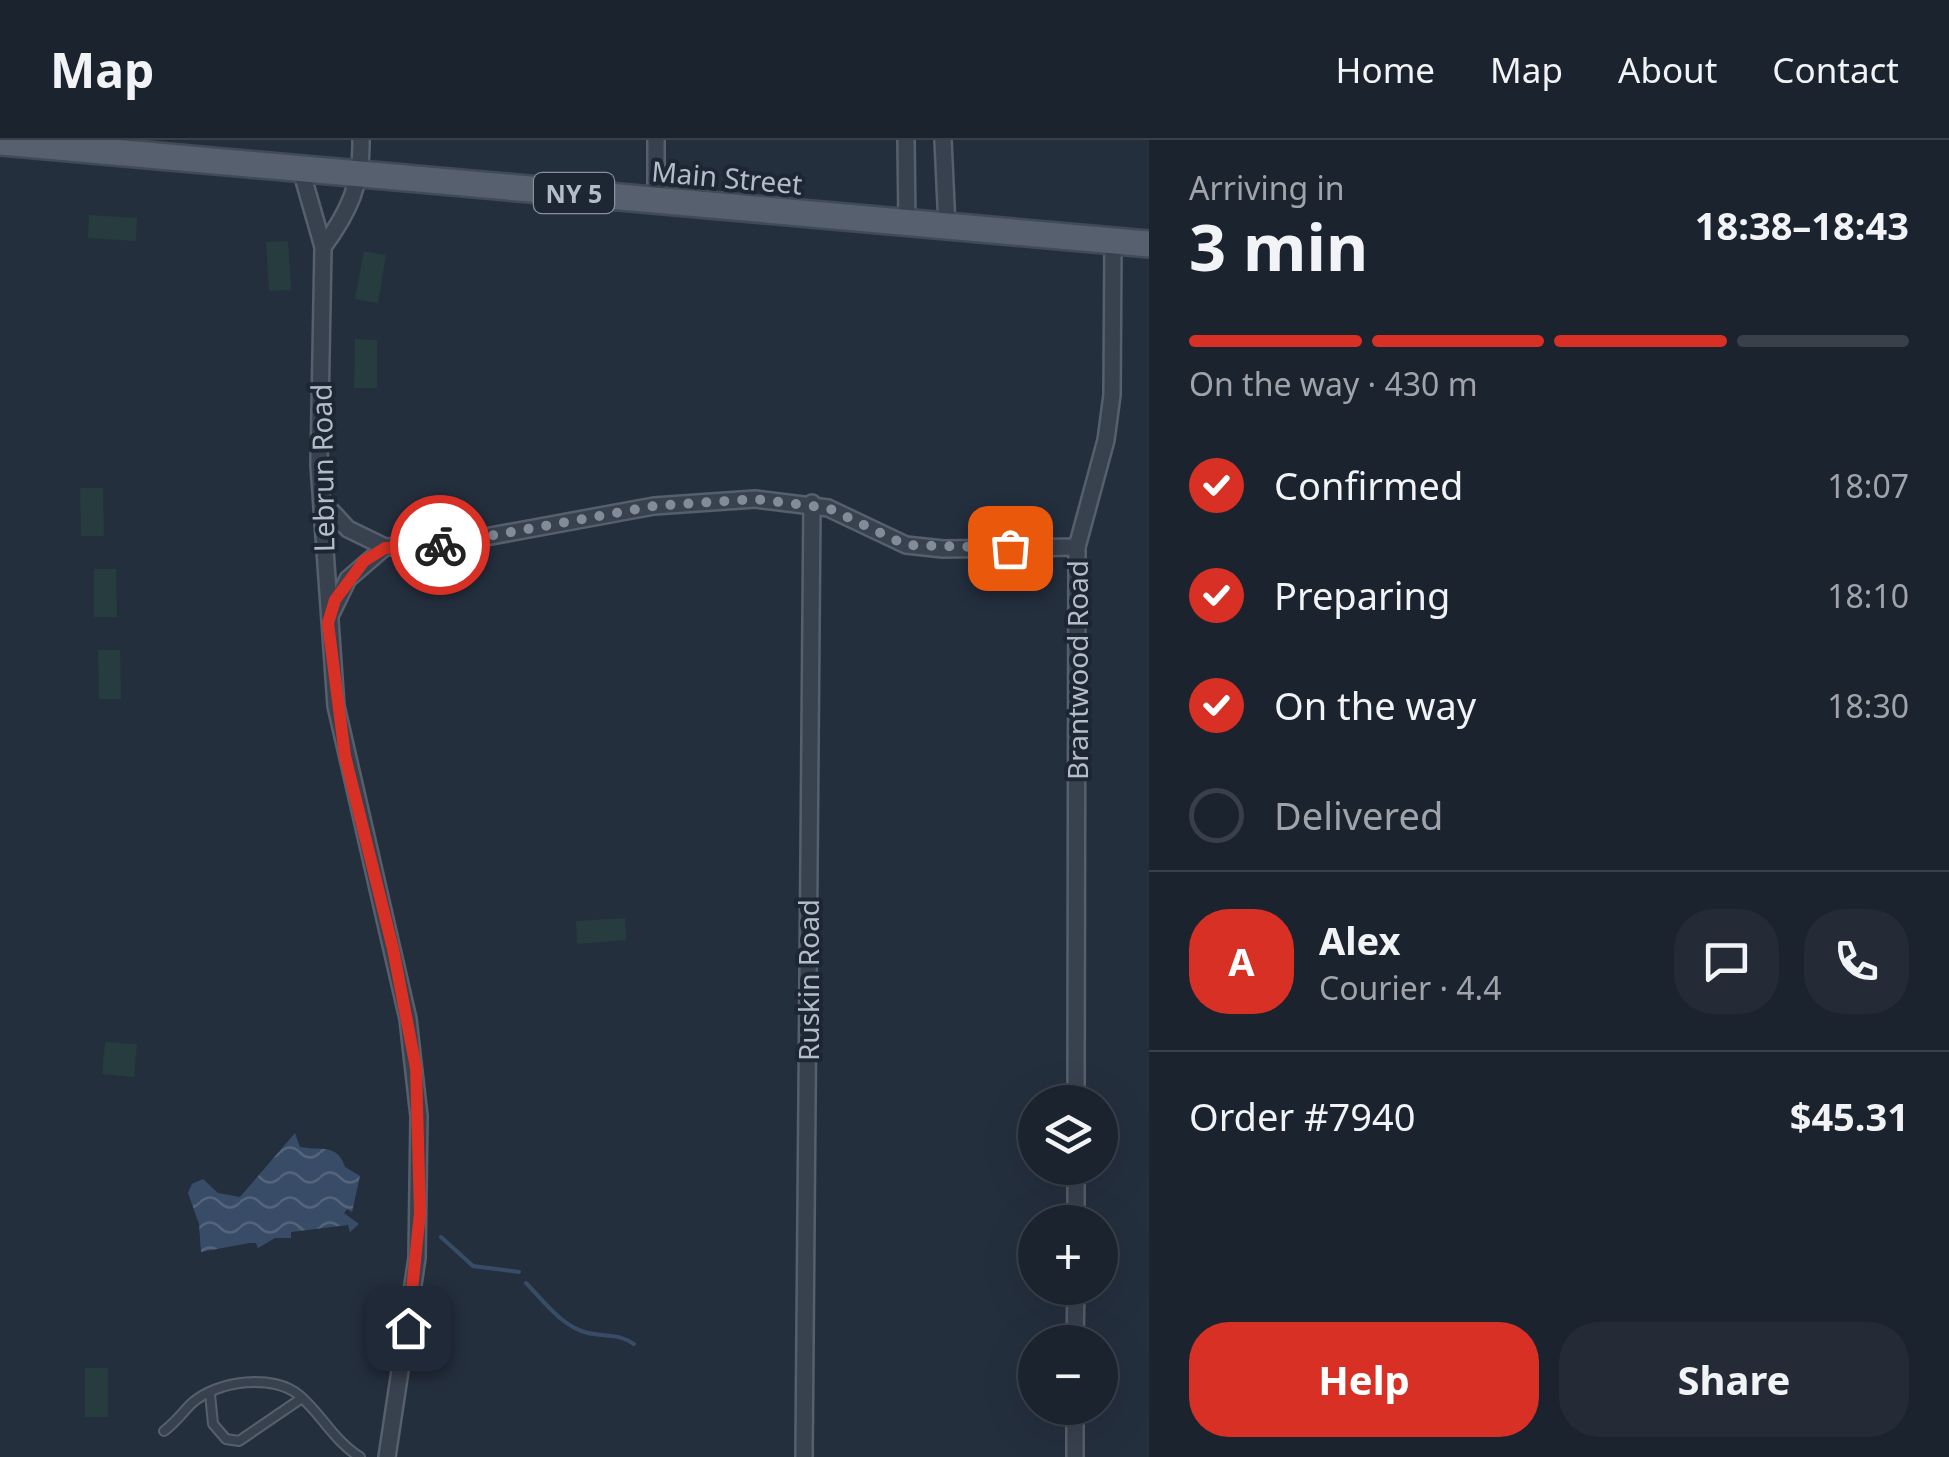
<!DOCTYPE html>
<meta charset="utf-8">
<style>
body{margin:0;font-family:"Noto Sans",sans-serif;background:#242b36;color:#f1f3f6;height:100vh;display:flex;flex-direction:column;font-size:38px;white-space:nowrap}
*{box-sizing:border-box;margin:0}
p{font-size:32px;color:#a0a4aa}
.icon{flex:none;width:55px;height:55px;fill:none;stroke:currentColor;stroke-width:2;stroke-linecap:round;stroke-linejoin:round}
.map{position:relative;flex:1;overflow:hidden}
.side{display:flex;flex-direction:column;background:#1b232e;width:800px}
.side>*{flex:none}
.tools{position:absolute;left:1018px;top:945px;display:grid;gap:20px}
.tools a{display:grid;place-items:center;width:100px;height:100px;border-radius:50%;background:#1b232e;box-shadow:0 10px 40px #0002,0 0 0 2px #39404a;font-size:50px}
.pin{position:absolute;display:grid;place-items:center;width:85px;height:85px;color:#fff;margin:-42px;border-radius:20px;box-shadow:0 5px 15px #0006}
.courier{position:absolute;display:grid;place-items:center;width:100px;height:100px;margin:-50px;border:8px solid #d93025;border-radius:50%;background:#fff;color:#222;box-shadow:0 2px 12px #0007}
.summary em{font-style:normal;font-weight:700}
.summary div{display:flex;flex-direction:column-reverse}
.summary{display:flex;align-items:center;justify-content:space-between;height:170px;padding:0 40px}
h1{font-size:65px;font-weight:700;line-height:75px}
.bar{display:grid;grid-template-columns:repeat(4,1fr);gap:15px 10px;align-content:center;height:120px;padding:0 40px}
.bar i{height:12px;border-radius:8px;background:#39404a}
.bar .current{background:#d93025}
.bar p{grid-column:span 4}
.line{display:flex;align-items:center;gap:25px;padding:0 40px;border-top:2px solid #39404a}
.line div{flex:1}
.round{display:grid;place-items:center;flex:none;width:105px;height:105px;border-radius:40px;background:#242b36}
ol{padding:0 40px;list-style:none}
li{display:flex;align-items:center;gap:30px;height:110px}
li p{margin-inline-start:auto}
li .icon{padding:10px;border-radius:50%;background:#d93025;color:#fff;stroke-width:4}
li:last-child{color:#a0a4aa}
li i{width:55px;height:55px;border:5px solid #39404a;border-radius:50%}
.cta{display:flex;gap:20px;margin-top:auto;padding:20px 40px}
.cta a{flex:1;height:115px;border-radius:40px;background:#d93025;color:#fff;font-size:40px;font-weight:700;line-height:115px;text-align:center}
.cta a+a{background:#242b36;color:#f1f3f6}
header{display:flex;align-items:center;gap:60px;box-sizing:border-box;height:140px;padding:0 50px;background:#1b232e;border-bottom:2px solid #39404a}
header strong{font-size:48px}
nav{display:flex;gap:55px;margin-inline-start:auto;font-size:35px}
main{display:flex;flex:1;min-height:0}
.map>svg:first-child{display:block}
</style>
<header>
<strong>Map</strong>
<nav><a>Home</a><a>Map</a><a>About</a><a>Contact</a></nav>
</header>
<main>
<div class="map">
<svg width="1149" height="1317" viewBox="0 0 1149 1317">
<defs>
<pattern id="water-waves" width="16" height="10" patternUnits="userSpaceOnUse" patternTransform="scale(2.5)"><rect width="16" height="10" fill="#394c67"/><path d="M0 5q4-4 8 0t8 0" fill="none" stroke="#53647b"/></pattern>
</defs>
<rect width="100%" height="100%" fill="#242f3e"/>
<!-- grass -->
<g fill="#263c3f">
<path d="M89,75l48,3 -1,23 -48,-3z"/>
<path d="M288,101l3,49 -22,1 -3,-49z"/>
<path d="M364,111l22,4 -8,48 -23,-4z"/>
<path d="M355,199l22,1v48h-23z"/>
<path d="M80,348h23l1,48h-23z"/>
<path d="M94,429h22l1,48h-23z"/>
<path d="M98,510h22l1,49h-22z"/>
<path d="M625,778l1,22 -49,4 -1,-23z"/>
<path d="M105,902l32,2 -3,33 -32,-3z"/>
<rect x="85" y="1228" width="23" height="49"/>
</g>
<!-- water -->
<path fill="url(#water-waves)" d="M295,993l5,14c21,4 37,-4 45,20l15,9 -8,36 -5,-3 -3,4 15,11 -9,8 -2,-7 -57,7v6h-16l-17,10 -2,-5h-7l-48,9 -2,-28 -11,-31 4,-9 11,-5 15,14 22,4z"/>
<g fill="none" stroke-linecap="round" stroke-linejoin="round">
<!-- stream -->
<g stroke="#394c67" stroke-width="4">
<path d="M441,1097l32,29 46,6"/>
<path d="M526,1143c18,18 36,44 62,50 19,4 29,0 46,11"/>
</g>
<defs>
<g id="service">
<path d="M210,1254l3,30 13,15 13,2 63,-43"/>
<path d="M164,1291c11,-8 18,-18 27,-27 26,-24 83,-31 109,-8 22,19 35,46 60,61"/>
</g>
<g id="minor">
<path d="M656,0v61"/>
<path d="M906,0l1,83"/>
<path d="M943,0l4,87"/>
<path d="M301,30l22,77 -4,218 17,241 72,313 11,97 -2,142 -30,199"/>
<path d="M323,107c26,-35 39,-64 38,-107"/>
<path d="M322,361l26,28 37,18 57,-2 212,-39 101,-7 73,9 78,37 37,4 134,-2"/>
<path d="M330,476l18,-37 37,-32"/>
<path d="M1076,962l1,-555 29,-107 6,-45 1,-154"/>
<path d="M1076,1082v-54"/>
<path d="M1075,1202l1,-54"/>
<path d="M804,1317l8,-954"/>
<path d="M1075,1317v-49"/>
</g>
<path id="primary" d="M0,2l1149,102"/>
</defs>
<!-- service casing -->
<use href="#service" stroke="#565f6c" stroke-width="12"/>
<!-- minor casing -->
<use href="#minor" stroke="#565f6c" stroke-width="20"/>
<!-- primary casing -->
<use href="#primary" stroke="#414a57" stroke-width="30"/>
<!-- service -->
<use href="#service" stroke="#38414e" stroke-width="8"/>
<!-- minor -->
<use href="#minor" stroke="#38414e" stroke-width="15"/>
<!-- primary -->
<use href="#primary" stroke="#56606e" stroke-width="25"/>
</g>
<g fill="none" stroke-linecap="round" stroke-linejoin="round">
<!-- done -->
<path stroke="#828b98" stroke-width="10" stroke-dasharray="0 18" d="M440,405l214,-39 101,-7 73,9 78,37 104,3"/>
<!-- route -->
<path stroke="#d93025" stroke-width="12" d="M408,1188l12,-115 -4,-145 -23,-119 -48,-193 -17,-133 7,-23 29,-39 21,-13 55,-3"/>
</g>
<g text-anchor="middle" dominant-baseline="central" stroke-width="8" stroke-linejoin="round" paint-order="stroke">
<!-- shield labels -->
<rect fill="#1d2633" stroke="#878f9c" stroke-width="2.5" x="534" y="33" width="80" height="40" rx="8"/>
<g font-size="25" font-weight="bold" fill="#b4bcc9">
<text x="574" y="53">NY 5</text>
</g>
<!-- street labels -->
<g font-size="28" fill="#b4bcc9" stroke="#1d2633">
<text transform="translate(727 37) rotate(5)">Main Street</text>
<text transform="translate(322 328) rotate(-91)">Lebrun Road</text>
<text transform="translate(1077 530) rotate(-90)">Brantwood Road</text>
<text transform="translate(808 840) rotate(-90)">Ruskin Road</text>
</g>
</g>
</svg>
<div class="tools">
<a><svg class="icon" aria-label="layers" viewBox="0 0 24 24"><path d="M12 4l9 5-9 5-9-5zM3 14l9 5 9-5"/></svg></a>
<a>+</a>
<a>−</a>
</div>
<div class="pin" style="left:1010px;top:408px;background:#ea580c"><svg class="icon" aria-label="bag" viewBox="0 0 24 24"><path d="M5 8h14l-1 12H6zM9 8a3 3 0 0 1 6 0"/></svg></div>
<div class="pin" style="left:408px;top:1188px;background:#1f2937"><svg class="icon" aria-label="home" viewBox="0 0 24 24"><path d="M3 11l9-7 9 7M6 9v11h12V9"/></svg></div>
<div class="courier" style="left:440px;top:405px"><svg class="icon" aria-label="bike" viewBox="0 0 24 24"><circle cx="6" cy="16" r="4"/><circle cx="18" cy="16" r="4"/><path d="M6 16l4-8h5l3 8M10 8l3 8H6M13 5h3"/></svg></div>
</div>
<section class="side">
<div class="summary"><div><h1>3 min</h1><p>Arriving in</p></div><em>18:38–18:43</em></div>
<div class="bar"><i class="current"></i><i class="current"></i><i class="current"></i><i></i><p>On the way · 430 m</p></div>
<ol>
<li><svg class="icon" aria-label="check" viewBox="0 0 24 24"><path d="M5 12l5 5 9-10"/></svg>Confirmed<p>18:07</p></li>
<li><svg class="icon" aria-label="check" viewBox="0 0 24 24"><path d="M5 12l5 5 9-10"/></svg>Preparing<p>18:10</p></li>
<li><svg class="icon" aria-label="check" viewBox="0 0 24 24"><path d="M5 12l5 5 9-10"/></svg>On the way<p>18:30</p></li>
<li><i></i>Delivered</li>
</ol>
<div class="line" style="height:180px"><b class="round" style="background:#d93025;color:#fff">A</b><div><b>Alex</b><p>Courier · 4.4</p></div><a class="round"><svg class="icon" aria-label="chat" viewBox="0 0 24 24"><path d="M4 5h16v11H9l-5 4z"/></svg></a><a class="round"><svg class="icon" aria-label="phone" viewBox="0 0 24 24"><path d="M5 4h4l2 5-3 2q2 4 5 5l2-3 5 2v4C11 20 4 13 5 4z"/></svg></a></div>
<div class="line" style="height:130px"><div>Order #7940</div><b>$45.31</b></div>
<div class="cta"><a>Help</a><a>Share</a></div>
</section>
</main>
